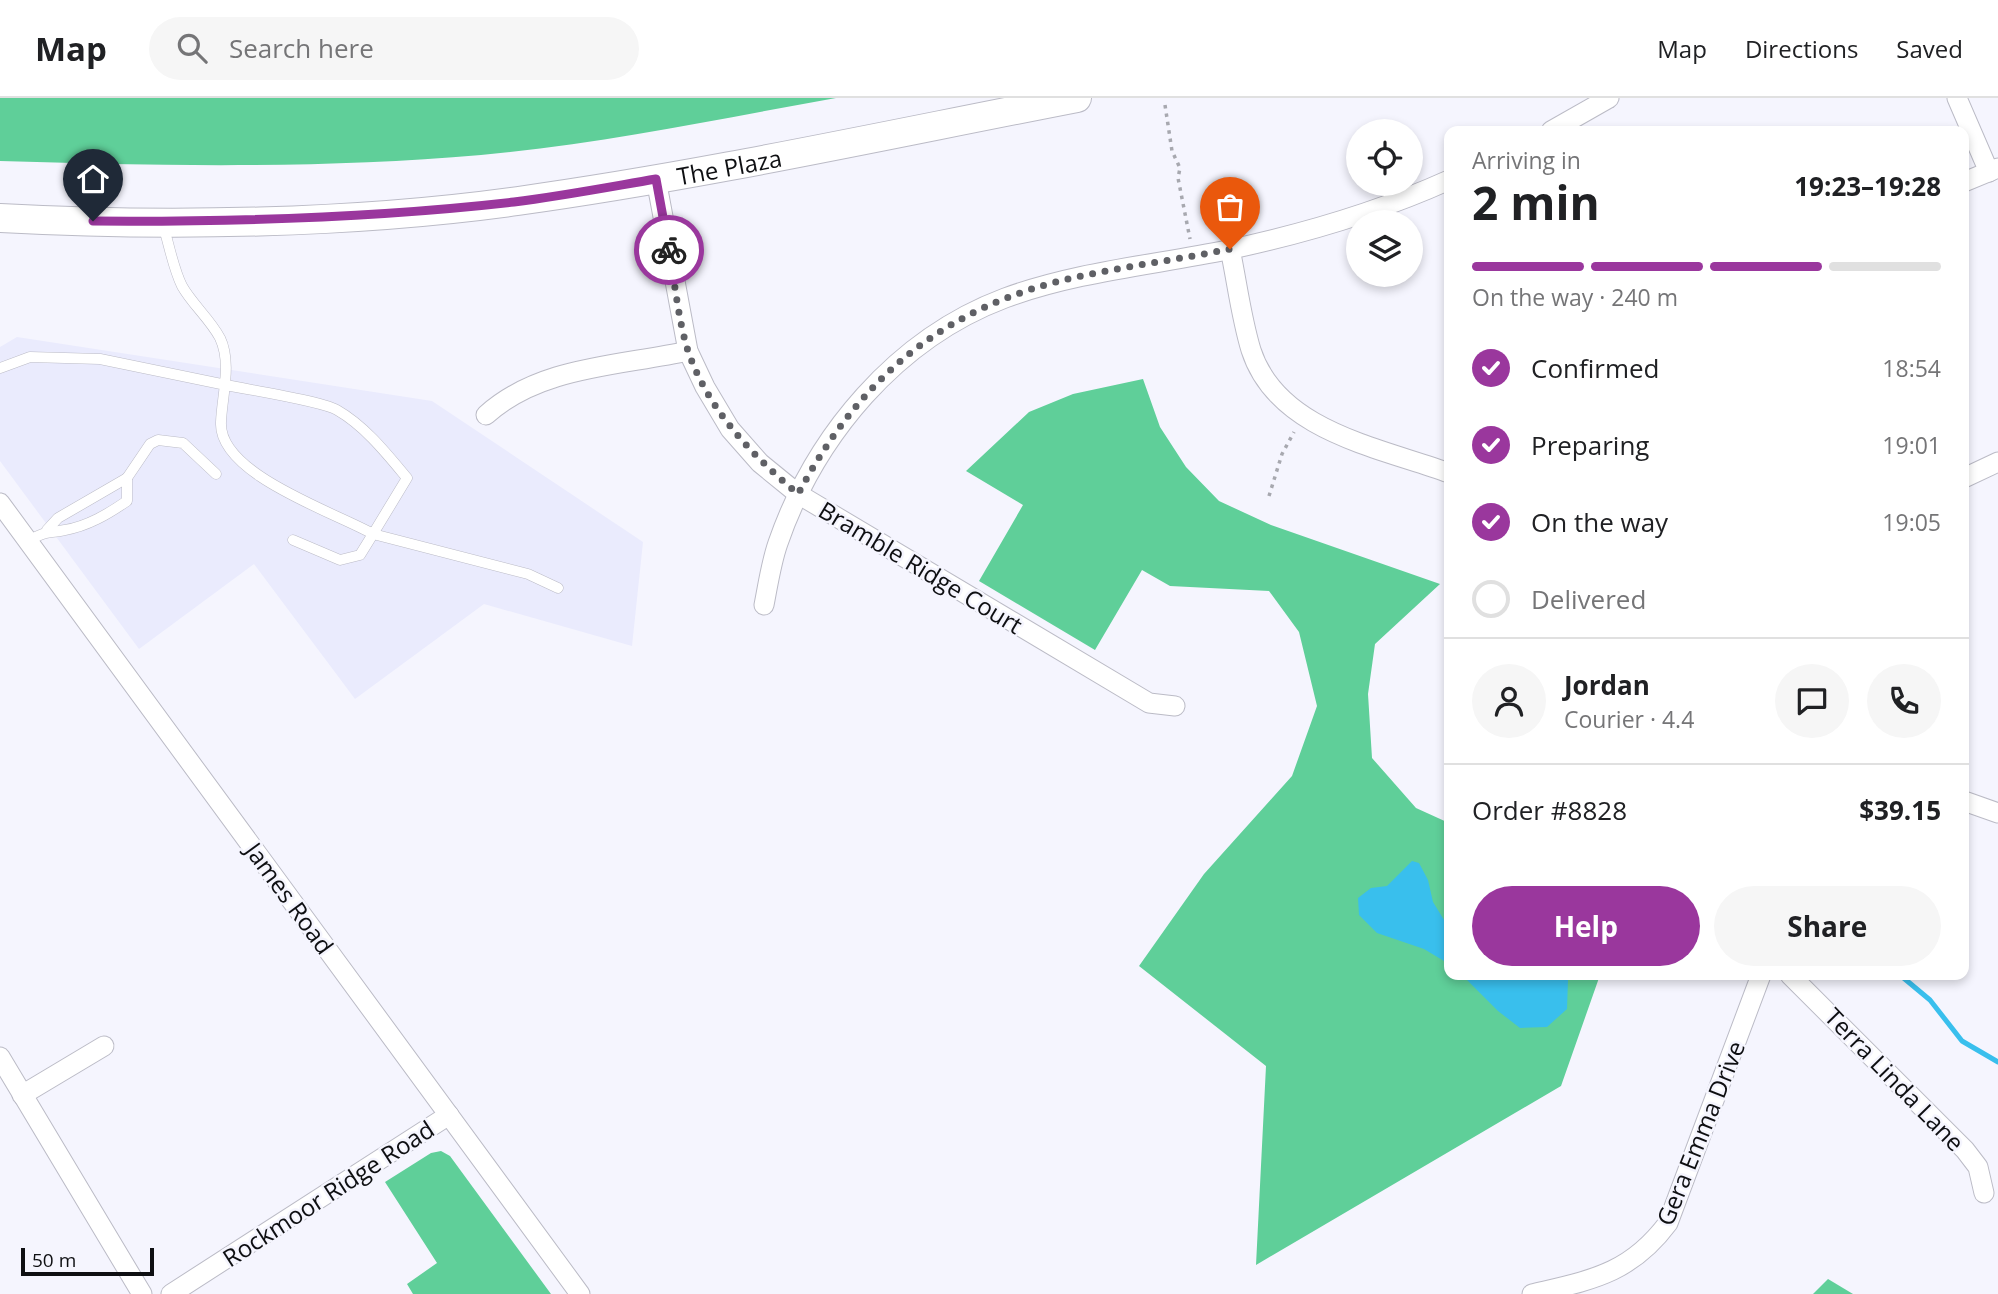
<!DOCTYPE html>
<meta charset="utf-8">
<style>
body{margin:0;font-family:"Open Sans",sans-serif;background:#f6f6f6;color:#202124;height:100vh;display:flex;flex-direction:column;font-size:26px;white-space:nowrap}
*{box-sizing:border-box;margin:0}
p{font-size:23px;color:#757577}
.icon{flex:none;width:38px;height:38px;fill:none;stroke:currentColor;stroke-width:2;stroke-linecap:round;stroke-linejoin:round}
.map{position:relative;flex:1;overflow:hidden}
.details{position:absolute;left:1444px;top:28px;width:525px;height:854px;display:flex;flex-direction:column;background:#fff;border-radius:14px;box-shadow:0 4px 10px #0003}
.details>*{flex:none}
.tools{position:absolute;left:1346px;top:21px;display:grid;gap:14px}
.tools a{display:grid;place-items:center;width:77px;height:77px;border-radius:50%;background:#fff;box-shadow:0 4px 10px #0003;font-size:35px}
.scale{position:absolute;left:21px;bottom:18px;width:133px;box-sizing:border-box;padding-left:7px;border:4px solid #0e0f12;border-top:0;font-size:19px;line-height:24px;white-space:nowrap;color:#0e0f12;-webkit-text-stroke:5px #f5f5fe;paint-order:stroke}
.pin{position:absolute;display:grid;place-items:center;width:60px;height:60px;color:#fff;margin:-72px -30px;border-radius:50% 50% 50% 0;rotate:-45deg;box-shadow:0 0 7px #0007}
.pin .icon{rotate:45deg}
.courier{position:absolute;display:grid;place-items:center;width:70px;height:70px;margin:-35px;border:5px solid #9a379d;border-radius:50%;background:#fff;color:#222;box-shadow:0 2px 9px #0007}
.summary em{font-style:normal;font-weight:700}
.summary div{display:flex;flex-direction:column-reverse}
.summary{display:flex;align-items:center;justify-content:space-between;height:119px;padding:0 28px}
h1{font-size:46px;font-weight:700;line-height:52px}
.bar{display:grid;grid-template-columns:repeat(4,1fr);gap:10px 7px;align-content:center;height:84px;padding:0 28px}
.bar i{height:9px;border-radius:5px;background:#e0e0e0}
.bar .selected{background:#9a379d}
.bar p{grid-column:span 4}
.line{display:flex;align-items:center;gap:18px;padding:0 28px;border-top:2px solid #e0e0e0}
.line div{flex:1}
.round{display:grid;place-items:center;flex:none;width:74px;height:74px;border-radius:37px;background:#f6f6f6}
ol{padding:0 28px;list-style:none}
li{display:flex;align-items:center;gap:21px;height:77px}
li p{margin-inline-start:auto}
li .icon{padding:7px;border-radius:50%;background:#9a379d;color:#fff;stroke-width:4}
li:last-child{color:#757577}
li i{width:38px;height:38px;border:4px solid #e0e0e0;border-radius:50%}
.cta{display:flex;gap:14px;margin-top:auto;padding:14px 28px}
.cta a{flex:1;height:80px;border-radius:42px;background:#9a379d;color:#fff;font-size:28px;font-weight:700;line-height:80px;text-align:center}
.cta a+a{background:#f6f6f6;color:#202124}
header{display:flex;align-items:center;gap:42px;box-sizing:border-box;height:98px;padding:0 35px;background:#fff;border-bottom:2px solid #e0e0e0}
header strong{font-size:33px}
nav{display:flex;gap:38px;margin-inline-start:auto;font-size:24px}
.search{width:490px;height:63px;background:#f6f6f6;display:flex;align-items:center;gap:18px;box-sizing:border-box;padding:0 24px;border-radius:38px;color:#757577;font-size:26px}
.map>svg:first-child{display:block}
</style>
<header>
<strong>Map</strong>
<div class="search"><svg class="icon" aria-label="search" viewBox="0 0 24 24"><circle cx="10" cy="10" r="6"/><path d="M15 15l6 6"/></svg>Search here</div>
<nav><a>Map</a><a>Directions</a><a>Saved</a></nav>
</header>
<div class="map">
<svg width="1998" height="1196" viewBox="0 0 1998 1196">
<rect width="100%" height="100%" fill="#f5f5fe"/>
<!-- built -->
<path fill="#eaebfd" d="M17,239l415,64 211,141 -11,104 -148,-42 -129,95 -101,-135 -115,85 -139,-188v-114z"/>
<!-- forest -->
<g fill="#5fcf99">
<path d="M0,0h836c-118,21 -236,46 -355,57 -160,14 -321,11 -481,6z"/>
<path d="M1143,281l17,48 26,40 33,34 52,24 169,59 -65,60 -7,50 4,64 44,50 33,15v152h151l-39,111 -305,179 10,-199 -127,-100 65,-92 88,-98 25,-70 -18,-74 -30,-41 -99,-5 -28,-16 -47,80 -116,-69 44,-76 -57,-34 63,-59 44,-18z"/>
<path d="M441,1053l9,5 101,138h-138l-6,-10 30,-21 -52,-81 46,-29z"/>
<path d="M1828,1181l25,15h-40z"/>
</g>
<!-- water -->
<g fill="#39bfed">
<path d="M1412,763l7,2 9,17 5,22 16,26v36l-25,-15 -47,-16 -18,-18 -1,-17 13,-10 16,-2z"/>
<path d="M1462,877h103l3,5 -1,29 -20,18 -27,1 -22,-17z"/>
</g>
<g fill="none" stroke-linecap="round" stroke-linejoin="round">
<!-- stream -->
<path stroke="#39bfed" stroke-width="5" d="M1900,877l30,25 32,41 36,21"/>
<defs>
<g id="lane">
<path d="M0,270l30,-11 70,2 126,26c24,5 95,16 111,25 28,16 50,44 70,68l-34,56c-39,-22 -155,-60 -152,-112 1,-26 11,-59 -1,-84 -10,-19 -28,-34 -38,-52 -9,-18 -13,-42 -19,-61"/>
<path d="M47,432l11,-12 69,-40"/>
<path d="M293,442l47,20 20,-5 13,-21 155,40 30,14"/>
<path d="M28,443c20,-11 18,-7 37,-11 23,-4 43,-16 62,-29v-23l23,-34 8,-4 25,3 33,31"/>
</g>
<g id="street">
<path d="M1957,0l32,74"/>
<path d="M1551,33l58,-33"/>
<path d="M656,81l32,172 17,36 25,42 30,34 38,31 351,209 26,3"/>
<path d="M1964,84l34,-14"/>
<path d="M1230,151c7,33 11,68 21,101 26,81 127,97 198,123"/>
<path d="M486,317c54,-49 134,-49 202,-64"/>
<path d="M1964,380l34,-16"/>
<path d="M0,405l580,791"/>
<path d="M764,507c4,-20 7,-42 14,-62 37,-107 118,-204 227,-245 70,-26 148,-33 222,-48 76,-16 151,-38 222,-70"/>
<path d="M1964,703l34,12"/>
<path d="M1790,877l175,175 13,17 6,26"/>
<path d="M0,959l142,237"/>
<path d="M22,997l82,-49"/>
<path d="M171,1196l278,-179"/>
<path d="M1532,1196c59,-14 98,-20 136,-71l93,-248"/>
</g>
<g id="secondary">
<path id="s1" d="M0,120c166,9 353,6 518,-17 187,-26 373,-67 559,-103"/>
</g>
</defs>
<!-- lane casing -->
<use href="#lane" stroke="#bbbbc6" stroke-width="11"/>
<!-- street casing -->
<use href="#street" stroke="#bbbbc6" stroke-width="21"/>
<!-- secondary casing -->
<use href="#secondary" stroke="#bbbbc6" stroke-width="30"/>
<!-- path -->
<g stroke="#a7a8af" stroke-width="3.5" stroke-dasharray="3.5 5" stroke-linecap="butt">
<path d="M1165,7l7,46 8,17 -2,10 12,61"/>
<path d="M1269,398l13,-42 12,-22"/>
</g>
<!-- lane -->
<use href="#lane" stroke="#fff" stroke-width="10"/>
<!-- street -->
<use href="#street" stroke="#fff" stroke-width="19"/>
<!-- secondary -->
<use href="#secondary" stroke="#fff" stroke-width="28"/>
</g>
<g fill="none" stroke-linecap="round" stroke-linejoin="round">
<!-- done -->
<path stroke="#5f6065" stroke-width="7" stroke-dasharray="0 12.6" d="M669,152c6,33 9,69 19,101 21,60 63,103 110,143 58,-108 133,-178 254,-211 58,-15 119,-22 178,-34"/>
<!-- route -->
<path stroke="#9a379d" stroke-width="9" d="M93,123c141,1 281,-3 421,-19 48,-6 95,-15 142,-23l13,71"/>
</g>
<g text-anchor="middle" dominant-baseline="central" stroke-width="5" stroke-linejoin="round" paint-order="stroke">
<!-- street labels -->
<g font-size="24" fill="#0e0f12" stroke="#f5f5fe">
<text stroke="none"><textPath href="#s1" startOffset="733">The Plaza</textPath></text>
<text transform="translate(921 469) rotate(31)">Bramble Ridge Court</text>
<text transform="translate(290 800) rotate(54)">James Road</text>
<text transform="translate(1895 981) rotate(46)">Terra Linda Lane</text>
<text transform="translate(1700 1035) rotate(-68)">Gera Emma Drive</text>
<text transform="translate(328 1095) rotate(-33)">Rockmoor Ridge Road</text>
</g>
</g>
</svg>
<div class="tools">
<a><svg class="icon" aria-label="locate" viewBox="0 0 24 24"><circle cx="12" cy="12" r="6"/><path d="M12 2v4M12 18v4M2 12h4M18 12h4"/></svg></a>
<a><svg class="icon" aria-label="layers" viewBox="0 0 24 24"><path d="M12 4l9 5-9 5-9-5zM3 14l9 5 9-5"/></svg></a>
</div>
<div class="scale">50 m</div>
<div class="pin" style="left:1230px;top:151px;background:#ea580c"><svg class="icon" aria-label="bag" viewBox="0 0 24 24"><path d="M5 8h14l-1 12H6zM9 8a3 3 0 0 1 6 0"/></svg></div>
<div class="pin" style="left:93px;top:123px;background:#1f2937"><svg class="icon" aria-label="home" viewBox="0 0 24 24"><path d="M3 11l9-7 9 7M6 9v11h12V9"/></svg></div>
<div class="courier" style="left:669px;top:152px"><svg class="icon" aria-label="bike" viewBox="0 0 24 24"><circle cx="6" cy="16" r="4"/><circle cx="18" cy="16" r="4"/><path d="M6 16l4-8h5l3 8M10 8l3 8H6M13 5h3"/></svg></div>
<section class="details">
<div class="summary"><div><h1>2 min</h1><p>Arriving in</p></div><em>19:23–19:28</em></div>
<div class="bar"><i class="selected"></i><i class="selected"></i><i class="selected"></i><i></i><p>On the way · 240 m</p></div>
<ol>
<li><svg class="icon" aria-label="check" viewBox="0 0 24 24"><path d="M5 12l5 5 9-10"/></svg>Confirmed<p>18:54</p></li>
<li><svg class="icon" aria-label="check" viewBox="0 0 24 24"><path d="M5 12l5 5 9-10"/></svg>Preparing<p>19:01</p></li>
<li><svg class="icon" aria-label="check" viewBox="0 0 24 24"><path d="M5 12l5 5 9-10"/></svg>On the way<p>19:05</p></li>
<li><i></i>Delivered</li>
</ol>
<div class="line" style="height:126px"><a class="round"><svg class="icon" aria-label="person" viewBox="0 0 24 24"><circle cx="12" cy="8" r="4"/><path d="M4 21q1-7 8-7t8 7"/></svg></a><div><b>Jordan</b><p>Courier · 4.4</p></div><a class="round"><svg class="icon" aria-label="chat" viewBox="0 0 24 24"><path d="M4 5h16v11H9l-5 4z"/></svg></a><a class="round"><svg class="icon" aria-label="phone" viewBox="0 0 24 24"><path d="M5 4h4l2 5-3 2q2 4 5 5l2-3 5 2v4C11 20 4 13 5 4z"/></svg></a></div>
<div class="line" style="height:91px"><div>Order #8828</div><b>$39.15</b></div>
<div class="cta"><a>Help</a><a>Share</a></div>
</section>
</div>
